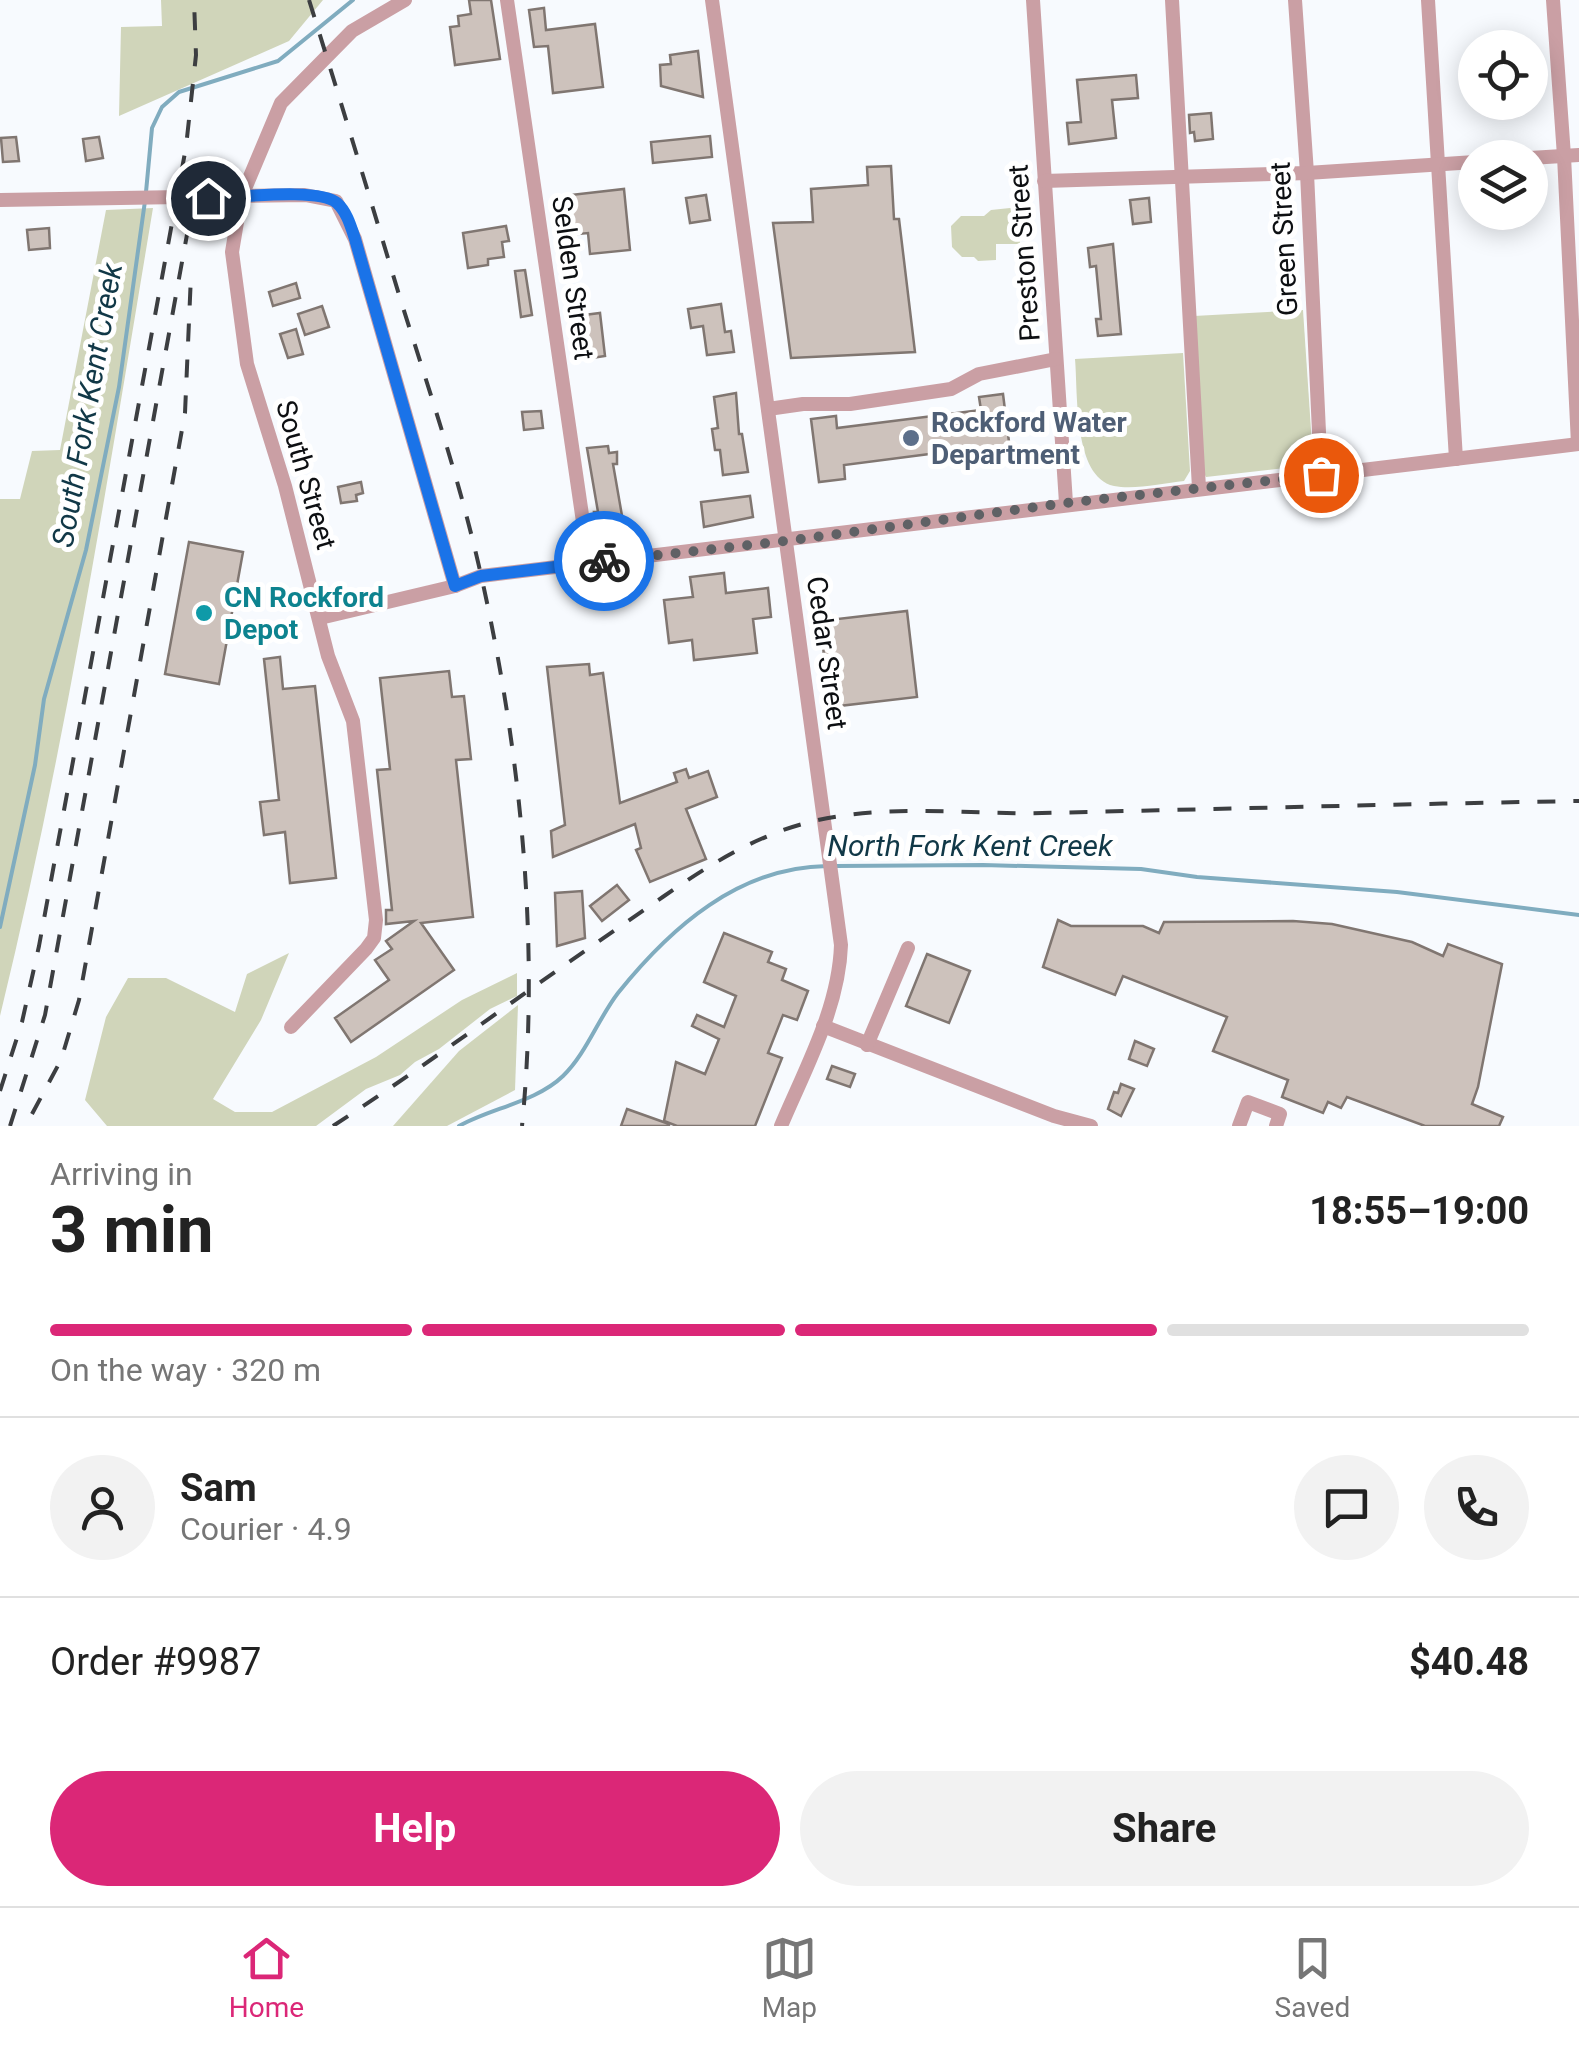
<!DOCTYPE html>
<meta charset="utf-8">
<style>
body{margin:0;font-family:Roboto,sans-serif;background:#f2f2f2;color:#222;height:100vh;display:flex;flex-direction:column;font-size:38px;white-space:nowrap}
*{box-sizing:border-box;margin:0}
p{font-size:32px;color:#767676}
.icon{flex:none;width:55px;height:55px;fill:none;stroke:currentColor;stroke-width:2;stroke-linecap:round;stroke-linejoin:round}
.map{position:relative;height:1126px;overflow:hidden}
.panel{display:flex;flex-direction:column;background:#fff;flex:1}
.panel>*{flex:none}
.tools{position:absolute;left:1458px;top:30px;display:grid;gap:20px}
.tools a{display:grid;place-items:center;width:90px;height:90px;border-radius:50%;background:#fff;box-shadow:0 5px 25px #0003;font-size:50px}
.pin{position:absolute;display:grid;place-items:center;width:85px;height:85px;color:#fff;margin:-42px;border:5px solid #fff;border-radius:50%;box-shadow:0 2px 10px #0007}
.courier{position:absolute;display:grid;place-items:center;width:100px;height:100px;margin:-50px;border:8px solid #1a73e8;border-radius:50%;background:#fff;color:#222;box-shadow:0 2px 12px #0007}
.overview em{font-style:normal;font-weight:700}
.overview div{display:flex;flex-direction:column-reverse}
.overview{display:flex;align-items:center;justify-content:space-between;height:170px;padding:0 50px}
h1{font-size:65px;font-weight:700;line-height:75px}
.bar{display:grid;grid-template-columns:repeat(4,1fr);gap:15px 10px;align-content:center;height:120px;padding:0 50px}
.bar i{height:12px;border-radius:8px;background:#e0e0e0}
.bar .on{background:#db2777}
.bar p{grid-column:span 4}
.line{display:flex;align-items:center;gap:25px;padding:0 50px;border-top:2px solid #e0e0e0}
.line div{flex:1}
.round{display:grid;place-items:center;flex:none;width:105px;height:105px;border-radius:52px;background:#f2f2f2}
.cta{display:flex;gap:20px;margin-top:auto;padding:20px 50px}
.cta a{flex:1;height:115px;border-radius:60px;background:#db2777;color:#fff;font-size:40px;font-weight:700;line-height:115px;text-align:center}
.cta a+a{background:#f2f2f2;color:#222}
.tab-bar{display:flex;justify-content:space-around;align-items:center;height:140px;border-top:2px solid #e0e0e0;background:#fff;font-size:28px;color:#767676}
.tab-bar a{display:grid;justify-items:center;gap:5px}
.tab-bar .on{color:#db2777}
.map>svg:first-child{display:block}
</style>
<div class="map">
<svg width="1579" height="1126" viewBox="0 0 1579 1126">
<rect width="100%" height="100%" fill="#f7fafe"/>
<!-- green -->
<g fill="#d0d5ba">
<path d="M161,0h162l-34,41 -170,75 2,-89 41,-1z"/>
<path d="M153,208c-45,270 -88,542 -153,808v-517h20l12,-48 28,-1 46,-240z"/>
<path d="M1010,208l10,6v30h-24v16l-18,1 -4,-4h-12l-10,-10 -1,-21 10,-10h23l7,-6z"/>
<path d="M1303,310l9,135 -4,17 -6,4 -96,11 -5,-10 -7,-151z"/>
<path d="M1183,353l7,118 -6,10c-21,2 -49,9 -70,5 -41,-9 -36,-93 -39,-127z"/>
<path d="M289,953l-28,67 -48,79 22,13h37l104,-55 86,-57 55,-27v23l-27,13 -51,40 -24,13 -15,13 -34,14 -50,37h-209l-22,-26 21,-83 22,-39h38l69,34 12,-38z"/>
<path d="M518,1005l-3,85 -68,36h-54l66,-75z"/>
</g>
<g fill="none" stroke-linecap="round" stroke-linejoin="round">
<!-- stream -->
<g stroke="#80acbf" stroke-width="4">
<path d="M146,192l6,-64 10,-21 17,-15 99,-31 75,-61"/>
<path d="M836,866l147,-1 158,4 56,8 200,15 182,23"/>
<path d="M0,927l35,-162 9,-66 42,-149 33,-163 26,-186"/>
<path d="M459,1126c32,-18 77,-24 104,-50 23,-22 35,-57 55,-83 53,-66 121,-126 209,-127"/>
</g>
</g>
<!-- building -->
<g fill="#cdc2bc" stroke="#807671" stroke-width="2.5">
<path d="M469,0h22l9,59 -45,6 -5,-38 9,-1 -1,-10 13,-2z"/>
<path d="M544,8l2,22 49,-6 8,63 -50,6 -5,-47 -14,1 -5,-37z"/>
<path d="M698,51l5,46 -42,-11 -1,-21 11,-1 -1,-9z"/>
<path d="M1136,75l2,23 -26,2 4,38 -47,6 -2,-21 14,-1 -4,-42z"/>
<path d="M1211,113l2,26 -18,2 -1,-9 -4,1 -1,-18z"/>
<path d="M710,136l2,21 -59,6 -2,-21z"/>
<path d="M16,137l3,24 -16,1 -2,-24z"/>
<path d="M99,137l4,21 -17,3 -3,-22z"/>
<path d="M891,166l3,53h5l16,133 -124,6 -18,-135 40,-1 -2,-33 57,-4 -1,-18z"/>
<path d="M624,189l6,61 -40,4 -2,-21 -31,3 -4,-39z"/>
<path d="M706,195l4,25 -20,3 -4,-25z"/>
<path d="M1149,198l2,24 -18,2 -3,-24z"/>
<path d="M506,226l3,15 -7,1 2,15 -16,2v6l-20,3 -5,-35z"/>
<path d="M49,228l1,20 -21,2 -2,-20z"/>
<path d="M1113,244l8,90 -23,2 -2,-17h5l-5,-53 -6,1 -2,-19z"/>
<path d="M525,270l7,45 -11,2 -6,-46z"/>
<path d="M296,283l4,15 -27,8 -4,-14z"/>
<path d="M721,304l4,28 6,-1 3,21 -27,3 -4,-29 -12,2 -3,-19z"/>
<path d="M322,306l7,21 -24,8 -7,-21z"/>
<path d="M600,313l5,43 -20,3 -3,-26 -4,1 -2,-18z"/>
<path d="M296,329l7,25 -15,4 -8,-24z"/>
<path d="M736,393l3,41h3l6,38 -25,3 -3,-25h-5l-3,-21 6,-1 -4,-31z"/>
<path d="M1003,394l8,64 -25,3 -2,-14 -140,18 1,14 -26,3 -8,-63 25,-3 1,12 144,-18 -2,-13z"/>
<path d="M541,411l2,17 -19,2 -2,-18z"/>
<path d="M608,446l1,7 8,-1v12h-4l12,69h-28l-3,-21h4l-11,-64z"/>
<path d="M361,482l2,11 -7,2 1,6 -16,2 -3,-16z"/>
<path d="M750,496l3,21 -49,10 -3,-25z"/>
<path d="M189,542l54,10 -24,132 -54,-10z"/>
<path d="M724,573l2,20 42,-5 3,29 -18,2 4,34 -63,7 -2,-20 -23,3 -5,-43 29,-3 -3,-20z"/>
<path d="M907,611l10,86 -87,10 -10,-86z"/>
<path d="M280,657l3,32 32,-3 21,192 -46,5 -5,-51 -21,3 -4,-33 19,-2 -15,-141z"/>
<path d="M589,664l1,11 13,-2 17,130 57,-21 -3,-9 12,-4 3,9 19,-7 9,26 -31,12 20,50 -56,23 -14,-32 5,-2 -6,-24 -82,33 -2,-26 14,-6 -18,-158z"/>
<path d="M449,671l3,26 12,-1 7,63 -15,1 17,157 -52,6 33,47 -103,72 -16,-24 54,-38 -14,-20 17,-11 -6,-8 28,-20 -28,3v-14h6l-15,-140 13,-1 -10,-91z"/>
<path d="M617,885l12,15 -27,21 -12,-15z"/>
<path d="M582,891l3,47 -28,8 -2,-53z"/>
<path d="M1058,920l13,6h72l16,7 5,-11 129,-1 39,3 80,18 31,14 5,-12 54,20 -24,123 -6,17 31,13 -4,9h-74l-78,-29 -6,11 -13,-6 -5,11 -41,-16 6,-17 -75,-29 14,-34 -104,-41 -8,19 -72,-28z"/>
<path d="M724,933l48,19 -4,10 18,7 -4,11 26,11 -11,29 -14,-5 -15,38 14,5 -27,68h-78l-13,-5 12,-59 29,12 14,-35 -27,-13 5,-11 27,12 12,-31 -32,-14z"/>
<path d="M927,954l43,17 -21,52 -43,-17z"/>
<path d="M1135,1041l19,8 -7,17 -18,-7z"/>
<path d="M832,1066l23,8 -5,13 -23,-8z"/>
<path d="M1121,1084l13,5 -13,27 -13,-7 6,-17 4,1z"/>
<path d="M627,1109l42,15v2h-48z"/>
</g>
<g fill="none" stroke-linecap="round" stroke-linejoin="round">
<!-- minor -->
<g stroke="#ca9fa4" stroke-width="14">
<path d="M507,0l82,563"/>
<path d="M712,0l129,945c-2,63 -36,124 -60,181"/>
<path d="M1033,0l33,503"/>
<path d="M1172,0l27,488"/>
<path d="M1295,0l12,173 14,302"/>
<path d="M1428,0l28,459"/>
<path d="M1553,0l11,156 14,288"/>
<path d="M1530,158l49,-3"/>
<path d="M1044,181l263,-8 168,-11"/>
<path d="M0,200l305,-5 31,6 19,38 100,347"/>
<path d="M768,409l35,-5h47l101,-15 28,-15 77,-15"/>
<path d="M320,618l135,-32 26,-10 1098,-132"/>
<path d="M823,1026l231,90 37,10"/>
<path d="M291,1027l75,-78 8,-11 2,-18 -23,-199 -25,-65 -43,-170 -38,-122 -15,-112 9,-54 40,-95 71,-72 53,-31"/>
<path d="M867,1045l41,-97"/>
<path d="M1239,1126l9,-24 32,12 -4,12"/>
</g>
<!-- rail -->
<g stroke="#3c3e41" stroke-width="4" stroke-dasharray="18 18" stroke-linecap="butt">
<path d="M309,0c31,99 61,198 91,298 29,92 60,183 81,277 40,178 59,369 41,551"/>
<path d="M0,1091l22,-69 17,-76 147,-799 10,-92 -2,-55"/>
<path d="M32,1114l29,-54 18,-60 106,-587 6,-138"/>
<path d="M10,1126l35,-111 143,-786"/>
<path d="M333,1126c97,-63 190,-133 285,-198 50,-34 99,-72 155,-94 86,-35 179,-19 269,-21 179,-4 358,-9 537,-12"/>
</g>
</g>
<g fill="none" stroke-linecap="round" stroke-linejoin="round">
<!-- done -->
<path stroke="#5f6165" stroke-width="10" stroke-dasharray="0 18" d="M604,561l182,-20 280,-38 255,-28"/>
<!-- route -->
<path stroke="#1a73e8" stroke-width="12" d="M208,198c27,0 111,-11 129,5 10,9 14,24 18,36l100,347 26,-10 123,-15"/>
</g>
<!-- markers -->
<circle fill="#5c6f8a" stroke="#fff" stroke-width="4" cx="911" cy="438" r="10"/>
<circle fill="#0f9aa8" stroke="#fff" stroke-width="4" cx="204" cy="613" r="10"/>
<g text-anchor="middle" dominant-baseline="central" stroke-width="10" stroke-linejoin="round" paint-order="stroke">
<!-- street labels -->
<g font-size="28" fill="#0d0f12" stroke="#fff">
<text transform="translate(1284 239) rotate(-93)">Green Street</text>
<text transform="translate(1024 253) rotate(-94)">Preston Street</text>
<text transform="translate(573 278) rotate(82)">Selden Street</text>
<text transform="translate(306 475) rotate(74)">South Street</text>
<text transform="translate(827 653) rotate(82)">Cedar Street</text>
</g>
<!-- service labels -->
<g font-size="28" font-weight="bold" fill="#4e5e75" stroke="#fff" text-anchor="start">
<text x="931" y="422">Rockford Water<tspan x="931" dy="32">Department</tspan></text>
</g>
<!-- culture labels -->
<g font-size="28" font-weight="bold" fill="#0d838f" stroke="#fff" text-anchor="start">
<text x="224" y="597">CN Rockford<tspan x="224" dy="32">Depot</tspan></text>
</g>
<!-- water labels -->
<g font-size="30" font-style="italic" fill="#113847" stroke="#fff">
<text transform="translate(87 405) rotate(-80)">South Fork Kent Creek</text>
<text x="970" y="845">North Fork Kent Creek</text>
</g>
</g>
</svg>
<div class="tools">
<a><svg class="icon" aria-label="locate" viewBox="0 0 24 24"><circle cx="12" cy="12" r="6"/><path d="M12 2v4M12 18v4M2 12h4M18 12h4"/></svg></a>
<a><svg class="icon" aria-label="layers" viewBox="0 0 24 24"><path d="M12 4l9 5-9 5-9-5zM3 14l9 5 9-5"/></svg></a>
</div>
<div class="pin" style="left:1321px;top:475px;background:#ea580c"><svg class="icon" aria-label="bag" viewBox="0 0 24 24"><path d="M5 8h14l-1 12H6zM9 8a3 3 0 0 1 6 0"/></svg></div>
<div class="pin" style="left:208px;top:198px;background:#1f2937"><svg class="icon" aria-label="home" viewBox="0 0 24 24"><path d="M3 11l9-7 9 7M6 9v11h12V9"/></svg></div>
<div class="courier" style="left:604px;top:561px"><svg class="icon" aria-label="bike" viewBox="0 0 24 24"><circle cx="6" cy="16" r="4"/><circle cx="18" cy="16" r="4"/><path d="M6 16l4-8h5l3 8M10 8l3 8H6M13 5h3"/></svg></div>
</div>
<section class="panel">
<div class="overview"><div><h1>3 min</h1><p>Arriving in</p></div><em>18:55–19:00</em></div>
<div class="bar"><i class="on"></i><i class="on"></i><i class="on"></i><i></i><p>On the way · 320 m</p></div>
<div class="line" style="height:180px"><a class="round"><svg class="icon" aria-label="person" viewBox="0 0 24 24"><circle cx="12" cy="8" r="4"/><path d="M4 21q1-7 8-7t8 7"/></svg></a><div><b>Sam</b><p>Courier · 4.9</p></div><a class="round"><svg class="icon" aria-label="chat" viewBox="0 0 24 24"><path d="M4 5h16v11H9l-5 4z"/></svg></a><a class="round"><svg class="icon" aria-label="phone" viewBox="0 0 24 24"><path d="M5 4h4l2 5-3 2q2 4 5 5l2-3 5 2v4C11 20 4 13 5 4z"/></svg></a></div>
<div class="line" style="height:130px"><div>Order #9987</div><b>$40.48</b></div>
<div class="cta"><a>Help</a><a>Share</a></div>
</section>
<nav class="tab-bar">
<a class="on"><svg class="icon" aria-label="home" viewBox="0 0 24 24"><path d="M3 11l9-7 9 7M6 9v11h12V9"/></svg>Home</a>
<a><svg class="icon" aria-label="map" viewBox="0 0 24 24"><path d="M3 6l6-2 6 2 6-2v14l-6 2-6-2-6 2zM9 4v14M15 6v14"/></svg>Map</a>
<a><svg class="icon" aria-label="saved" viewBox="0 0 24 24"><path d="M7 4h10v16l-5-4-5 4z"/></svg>Saved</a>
</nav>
